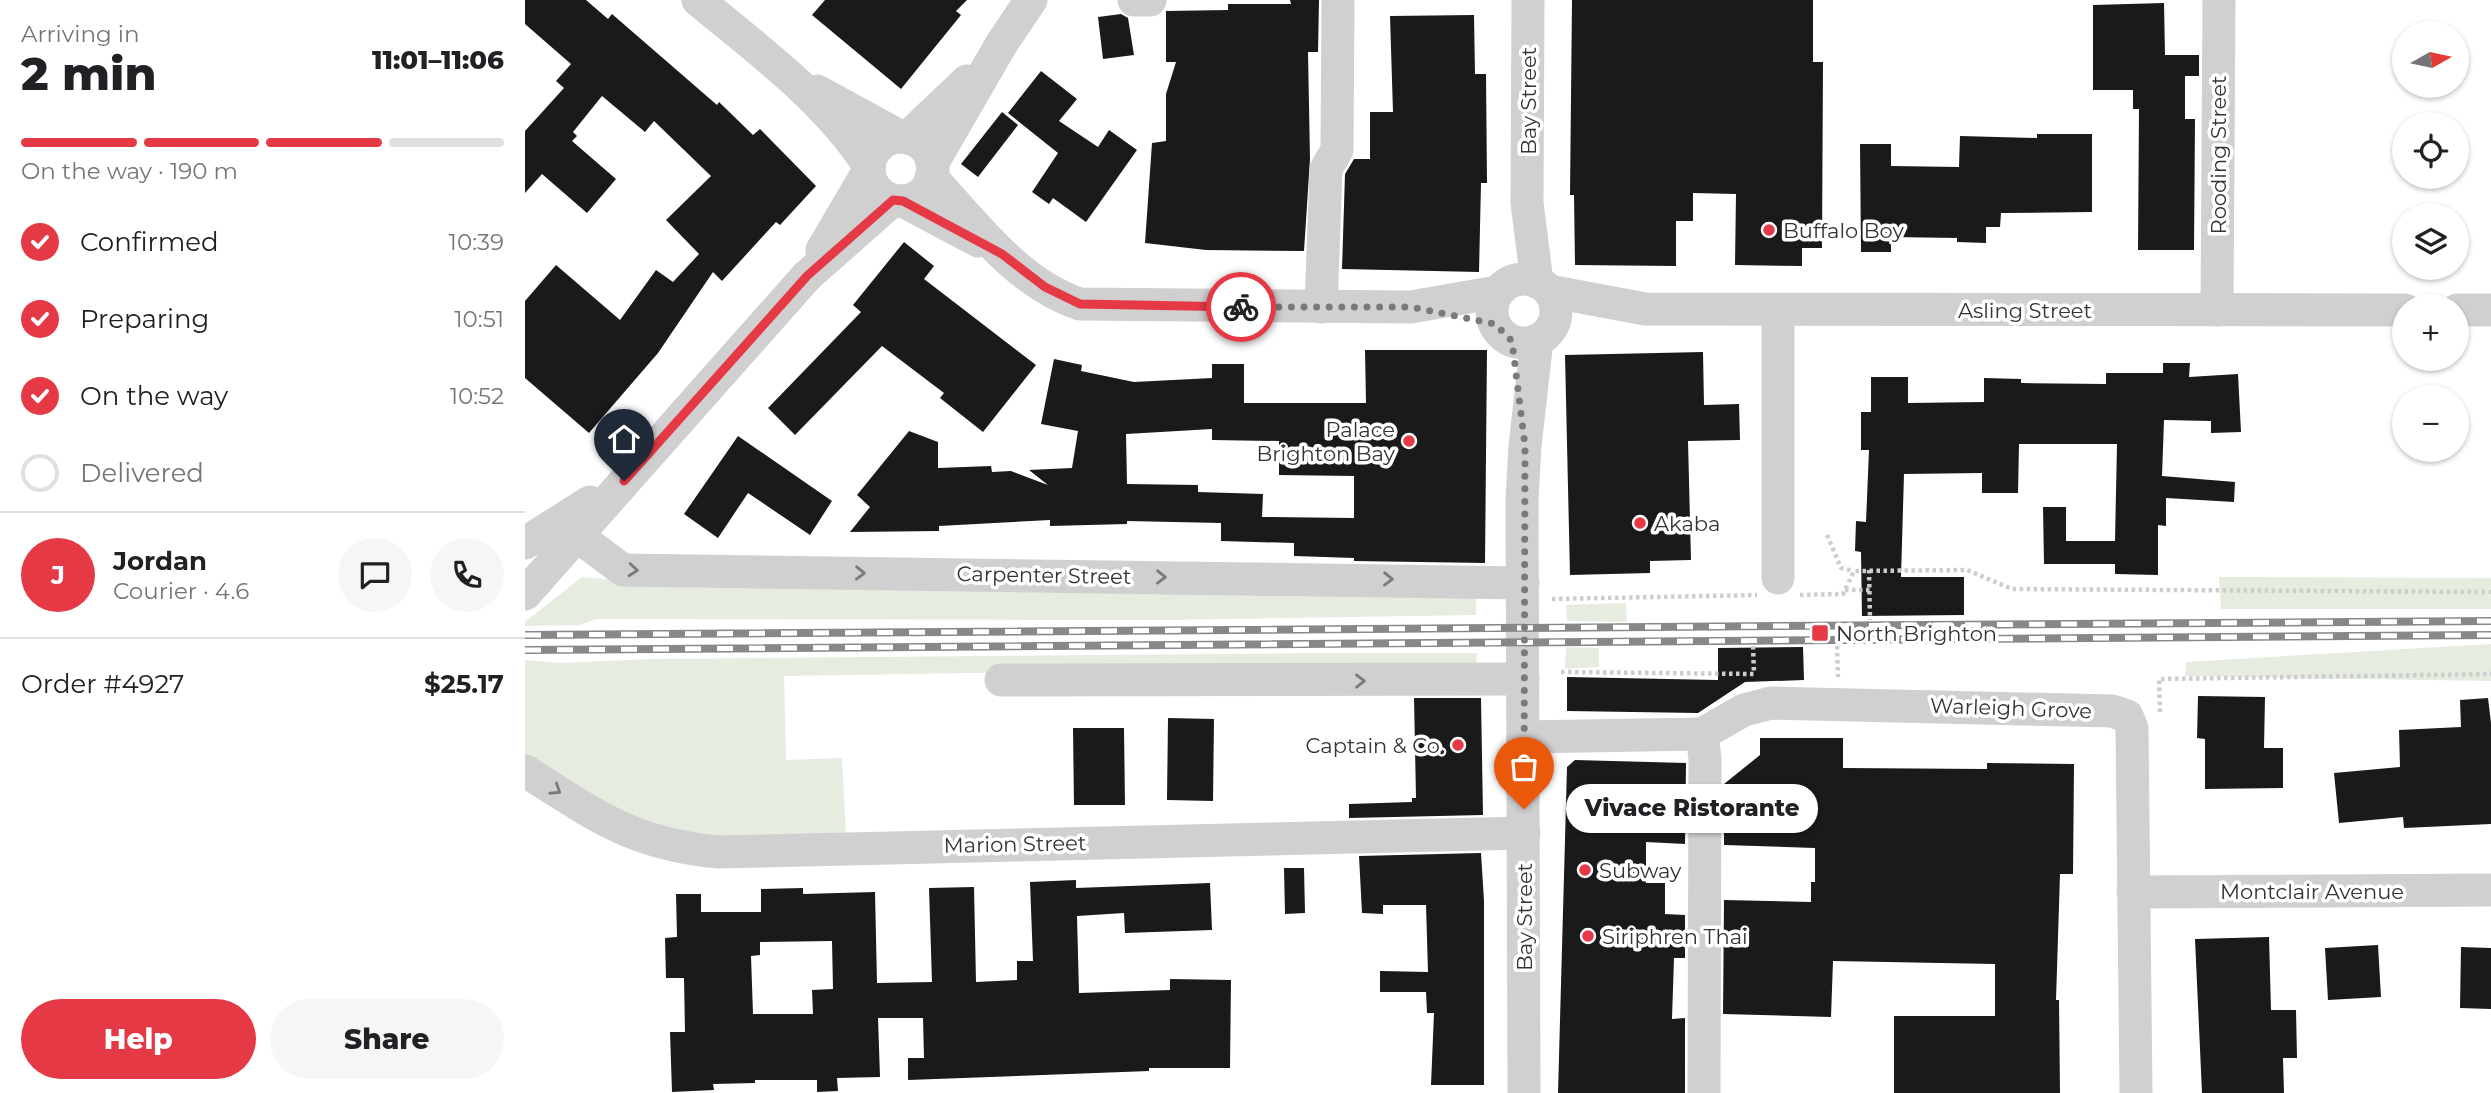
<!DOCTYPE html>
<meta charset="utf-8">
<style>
body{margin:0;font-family:Montserrat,sans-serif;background:#f6f6f6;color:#202124;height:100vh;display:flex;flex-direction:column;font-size:26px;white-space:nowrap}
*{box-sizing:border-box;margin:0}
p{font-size:23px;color:#757577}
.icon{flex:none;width:38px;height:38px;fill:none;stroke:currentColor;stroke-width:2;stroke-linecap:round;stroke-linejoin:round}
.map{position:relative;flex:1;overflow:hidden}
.panel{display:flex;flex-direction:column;background:#fff;width:525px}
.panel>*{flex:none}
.needle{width:46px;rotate:81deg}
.fabs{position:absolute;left:1867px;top:21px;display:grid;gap:14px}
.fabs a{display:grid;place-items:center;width:77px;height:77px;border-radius:50%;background:#fff;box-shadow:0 2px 5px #0004;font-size:35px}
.pin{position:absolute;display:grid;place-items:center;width:60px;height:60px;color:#fff;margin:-72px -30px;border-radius:50% 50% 50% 0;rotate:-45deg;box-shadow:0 0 7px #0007}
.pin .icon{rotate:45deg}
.courier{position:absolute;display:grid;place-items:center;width:70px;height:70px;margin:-35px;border:5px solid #e63946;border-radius:50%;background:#fff;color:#222;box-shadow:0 2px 9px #0007}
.bubble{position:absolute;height:49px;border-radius:24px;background:#fff;box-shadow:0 2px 5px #0004;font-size:23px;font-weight:800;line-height:49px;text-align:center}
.headline em{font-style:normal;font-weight:800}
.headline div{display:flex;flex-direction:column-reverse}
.headline{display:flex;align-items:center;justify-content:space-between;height:119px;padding:0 21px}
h1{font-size:46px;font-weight:800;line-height:52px}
.bar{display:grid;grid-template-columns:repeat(4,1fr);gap:10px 7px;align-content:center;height:84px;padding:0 21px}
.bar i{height:9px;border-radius:5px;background:#e0e0e0}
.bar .on{background:#e63946}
.bar p{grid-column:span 4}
.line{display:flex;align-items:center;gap:18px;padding:0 21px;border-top:2px solid #e0e0e0}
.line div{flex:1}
.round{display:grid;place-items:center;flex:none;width:74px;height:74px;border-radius:37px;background:#f6f6f6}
ol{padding:0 21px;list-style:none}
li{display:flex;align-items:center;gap:21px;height:77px}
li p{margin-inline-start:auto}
li .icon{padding:7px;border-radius:50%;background:#e63946;color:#fff;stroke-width:4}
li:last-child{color:#757577}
li i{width:38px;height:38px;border:4px solid #e0e0e0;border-radius:50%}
.action{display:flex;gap:14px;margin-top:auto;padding:14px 21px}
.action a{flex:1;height:80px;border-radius:42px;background:#e63946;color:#fff;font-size:28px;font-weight:800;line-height:80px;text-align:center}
.action a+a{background:#f6f6f6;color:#202124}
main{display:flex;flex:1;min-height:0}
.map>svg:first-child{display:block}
</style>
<main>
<section class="panel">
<div class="headline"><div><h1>2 min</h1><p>Arriving in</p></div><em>11:01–11:06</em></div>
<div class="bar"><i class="on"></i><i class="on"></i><i class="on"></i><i></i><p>On the way · 190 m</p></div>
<ol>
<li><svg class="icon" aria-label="check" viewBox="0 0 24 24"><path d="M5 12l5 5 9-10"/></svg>Confirmed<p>10:39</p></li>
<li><svg class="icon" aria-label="check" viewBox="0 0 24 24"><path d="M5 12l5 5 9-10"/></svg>Preparing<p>10:51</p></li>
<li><svg class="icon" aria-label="check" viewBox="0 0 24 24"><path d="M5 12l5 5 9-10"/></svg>On the way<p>10:52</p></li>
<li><i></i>Delivered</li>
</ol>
<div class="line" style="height:126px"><b class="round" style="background:#e63946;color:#fff">J</b><div><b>Jordan</b><p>Courier · 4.6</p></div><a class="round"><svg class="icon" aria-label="chat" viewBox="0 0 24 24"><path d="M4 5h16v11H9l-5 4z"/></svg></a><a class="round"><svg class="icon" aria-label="phone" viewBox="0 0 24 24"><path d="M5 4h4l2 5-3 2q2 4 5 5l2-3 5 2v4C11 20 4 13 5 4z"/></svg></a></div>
<div class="line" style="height:91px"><div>Order #4927</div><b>$25.17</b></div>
<div class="action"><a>Help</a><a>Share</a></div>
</section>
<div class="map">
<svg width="1966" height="1093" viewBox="0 0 1966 1093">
<rect width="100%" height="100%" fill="#fff"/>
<!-- green -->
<g fill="#e6ecdf">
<path d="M57,577l105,10 755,10 34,-9v27l-310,5 -570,-1 -16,6 -55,1v-4z"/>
<path d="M1694,577l272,1v31h-270z"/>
<path d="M1101,603l1,19 -60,-1 -1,-16z"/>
<path d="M1966,644v37l-306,-5 1,-14z"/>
<path d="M1041,647l33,1v19l-34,2z"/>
<path d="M789,653h163l-1,12 -692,11 2,84 56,-2 4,78h-150l-67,-17 -104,-63v-96l35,3 92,-4z"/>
</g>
<!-- building -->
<g fill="#1a1a1a" fill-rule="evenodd">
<path d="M0,0h61l22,19 4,-5 105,91 2,-3 34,33 7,-6 56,57 -36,39 -4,-3 -54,59 -9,-9 -55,81 -69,80 -64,-55v-77l31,-36 64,55 36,-50 17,12 26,-28 -33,-34 45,-44 -57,-55 -9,11 -43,-36 -29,36 4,4 -5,5 44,38 -29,34 -45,-39 -17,19v-62l39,-43 -8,-7 15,-17 -46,-40z"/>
<path d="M300,0h142l-11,11 5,4 -60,74 -89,-74z"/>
<path d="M765,0h29l-1,52h-10l2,107 -6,92 -98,-1 -61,-7 7,-100 14,-2v-47l10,-32h-10v-51l62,-1v-6h63z"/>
<path d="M1047,0h241v62h10l-1,186h-20v18l-67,-1 1,-71 -43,-1v28h-17v45l-101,-1 -1,-70h-4z"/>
<path d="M1639,3l1,52h34v21h-14v43h10l-1,131h-56l1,-141h-6v-19h-40v-85z"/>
<path d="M596,14l7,4 6,37 -31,4 -5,-42z"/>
<path d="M949,15l1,59h11l1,109h-6l-2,89 -137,-3 3,-95 9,-15h16v-47h23l-3,-96z"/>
<path d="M516,71l36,28 -18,22 39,26 11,-17 28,20 -51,72 -33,-24 -4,6 -17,-12 26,-39 -50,-40z"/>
<path d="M477,112l16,13 -40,52 -17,-13z"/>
<path d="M1512,134h55v78l-91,1 -1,14h-14v16l-29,-1v-4l-66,-1v15h-30l-1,-108h31v22l68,1 1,-31 77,2z"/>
<path d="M379,242l30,24 -10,13 112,86 -53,67 -43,-34 4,-5 -62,-47 -87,89 -27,-27 93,-96 -8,-7z"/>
<path d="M840,350h122l-2,213 -131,-2v-3l-60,-2v-13l-73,-2v-18l-94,-2v3l-77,2v-6l-111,6v5l-89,1 20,-25 -13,-12 52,-64 29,11v26l53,-2 1,6 19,-1 37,14 -19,-15 43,-2 6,-37 -37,-7 13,-65 28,6 -1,6 53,11 78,-4v-14h32v39h122zM687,429v11l67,1v34l75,1v42l-92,-1 1,-23 -65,-2v-7l-71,-1 -1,-50z"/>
<path d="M1178,352l1,53 35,-1 1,36 -52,1 3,119 -41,1v12l-80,2 -5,-220z"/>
<path d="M1638,363h27l-1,14 49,-3 3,58 -30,1v-12l-47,-1 -2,56 73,6 -1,20 -68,-4v28l-8,-1v50l-43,-1v-10h-71l-1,-57h23v34h49l2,-97h-98l-1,49h-36v-20l-78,1 -3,103h63v38l-102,1 -1,-64 -6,-1 1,-30 10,1 3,-72h-8v-38h10v-35h37v26l76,-1v-24l37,1v4l85,1v-11h57z"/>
<path d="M213,436l94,65 -22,34 -62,-42 -30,45 -34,-24z"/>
<path d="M1278,647l1,33 -59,2 -47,31 -131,-2v-34l151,3v-32z"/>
<path d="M1673,696l67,1 -1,51h19v40l-78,1v-50l-8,-1z"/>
<path d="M889,698h67l2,117 -134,3v-14l63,-2v-4h4z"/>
<path d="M1963,698l3,25v101l-87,4 -1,-11 -64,6 -5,-50 66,-6 -1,-37 62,-3 -1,-27z"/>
<path d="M643,718l46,1 -1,82 -46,-1z"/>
<path d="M548,728h51l1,77h-51z"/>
<path d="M1235,738h83v30l144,1v-6l87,1 -1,110h-13l-4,126h3l1,93h-166v-77h101v-52l-162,-3 -2,56 -108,-3 1,-114 87,2v-20h4v-34l-91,-3v-61l36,-29z"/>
<path d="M1050,760l111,3 -1,81 -39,-2v41h19v31l20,1v43h-11l-2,61 13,-1v75h-127l9,-326z"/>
<path d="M956,853l3,48v184h-53l3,-72h-7l-1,-21h-46v-21l48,1 -2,-67h-43v9l-21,-1 -3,-57z"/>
<path d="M759,868h20l1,45 -20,1z"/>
<path d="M551,880v8l134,-5 2,47 -87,3 -1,-20 -47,3 2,77 91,-3v-11l61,1 -1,88h-81v3l-241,9v-22h16l-1,-40h-45l2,59 -43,1 1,13 -21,1v-12h-62v3l-42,1 1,6 -42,2 -2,-60h15l-1,-54h-18l-1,-40 12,-1 -1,-43h25v18h60v-23l42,-1v6l72,-2 2,91 55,-1 -3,-94 45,-1 2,95 41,-2v-19h16l-3,-79zM307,941l1,48 -21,1 1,24h-60l-2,-58 9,-1v-13z"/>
<path d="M1744,937l2,73h25l1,48h-14l1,35h-82l-7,-154z"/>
<path d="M1853,945l3,52 -53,3 -3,-52z"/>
<path d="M1936,947l30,1v61l-31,-1z"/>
</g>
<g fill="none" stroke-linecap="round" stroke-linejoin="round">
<!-- path -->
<g stroke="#cdcdcd" stroke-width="4.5" stroke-dasharray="3.5 3.5" stroke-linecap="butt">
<path d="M1302,535l14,33 13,3"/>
<path d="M1344,570l1,50"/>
<path d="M1320,590h25"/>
<path d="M1275,595l43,-1 11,-23 113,-1 45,19 479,3"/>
<path d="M1027,599l205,-4"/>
<path d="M1228,646l1,28"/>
<path d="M1312,646l1,31"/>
<path d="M1036,672l193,2"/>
<path d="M1635,712l-1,-33 332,-5"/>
</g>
<!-- minor -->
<g stroke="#d0d0d0" stroke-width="33">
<path d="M173,0c60,50 128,99 171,166"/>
<path d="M609,0h16"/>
<path d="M1003,0l-1,203 10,79"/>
<path d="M292,91l84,46"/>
<circle cx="376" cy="169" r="32"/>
<path d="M382,138l60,-57"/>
<path d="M407,164l70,-121 29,-43"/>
<path d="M406,177c43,46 87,107 149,127l331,3 86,-15"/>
<path d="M378,201l75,40"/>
<path d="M297,250l47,-80"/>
<circle cx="999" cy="311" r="32"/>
<path d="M1024,291l96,18 760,1"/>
<path d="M796,307l5,-138 11,-19 1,-150"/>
<path d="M1692,310l2,-310"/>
<path d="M1932,310h34"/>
<path d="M1253,311v267"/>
<path d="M51,535l47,35 900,13"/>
<path d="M0,543l65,-41"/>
<path d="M0,594l282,-318 86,-76"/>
<path d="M476,680l522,-1"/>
<path d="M1177,734l3,25 -1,334"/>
<path d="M999,737l178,-3 42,-24 27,-7 341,8 15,5 5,12 4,365"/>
<path d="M0,771c70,44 107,73 193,81l806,-19"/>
<path d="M1608,892l358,-2"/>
<path d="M999,1093l-2,-594 3,-53 12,-106"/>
</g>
<defs>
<g id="rail">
<path d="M0,635l1966,-14"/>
<path d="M0,650l1966,-15"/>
</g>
</defs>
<!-- rail casing -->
<use href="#rail" stroke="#888" stroke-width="8"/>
<!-- rail -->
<use href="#rail" stroke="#fff" stroke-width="5" stroke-dasharray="16" stroke-linecap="butt"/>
</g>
<!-- one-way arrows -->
<defs><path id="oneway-chevron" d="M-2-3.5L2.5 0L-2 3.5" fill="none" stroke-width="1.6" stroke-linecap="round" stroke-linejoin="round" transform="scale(1.75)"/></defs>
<g stroke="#7a7a7a">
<use href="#oneway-chevron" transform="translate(108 570) rotate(5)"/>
<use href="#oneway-chevron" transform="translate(335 573) rotate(1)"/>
<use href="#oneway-chevron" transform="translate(636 577) rotate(1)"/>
<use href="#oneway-chevron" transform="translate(863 579) rotate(1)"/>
<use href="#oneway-chevron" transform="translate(835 681) rotate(-1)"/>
<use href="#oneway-chevron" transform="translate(31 790) rotate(33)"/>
</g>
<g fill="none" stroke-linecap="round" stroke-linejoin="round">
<!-- done -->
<path stroke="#7a7a7a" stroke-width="7" stroke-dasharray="0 12.6" d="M716,307h170l84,17 17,17 13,105 -1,363"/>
<!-- route -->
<path stroke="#e63946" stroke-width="9" d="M99,481l183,-205 86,-76 10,1 99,53 43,33 35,17 161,3"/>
</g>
<!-- markers -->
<g fill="#e63946" stroke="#fff" stroke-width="2.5">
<circle cx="1244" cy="230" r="7"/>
<circle cx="884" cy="441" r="7"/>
<circle cx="1115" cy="523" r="7"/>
<rect x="1286" y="624" width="18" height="18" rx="3.5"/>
<circle cx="933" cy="745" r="7"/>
<circle cx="1060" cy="870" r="7"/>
<circle cx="1063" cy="936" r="7"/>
</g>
<g text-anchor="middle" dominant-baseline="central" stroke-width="7" stroke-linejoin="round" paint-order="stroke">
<!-- street labels -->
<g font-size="21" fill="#333" stroke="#fff">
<text transform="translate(1003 101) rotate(-90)">Bay Street</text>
<text transform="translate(1693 155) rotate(-90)">Rooding Street</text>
<text x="1500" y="310">Asling Street</text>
<text transform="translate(519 575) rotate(1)">Carpenter Street</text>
<text transform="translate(1486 708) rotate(2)">Warleigh Grove</text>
<text transform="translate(490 844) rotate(-1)">Marion Street</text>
<text x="1787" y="891">Montclair Avenue</text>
<text transform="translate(999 917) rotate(-90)">Bay Street</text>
</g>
<!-- poi labels -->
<g font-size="21" fill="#333" stroke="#fff" text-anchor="start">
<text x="1258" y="230">Buffalo Boy</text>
<text x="870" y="429" text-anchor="end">Palace<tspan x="870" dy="24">Brighton Bay</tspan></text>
<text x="1129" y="523">Akaba</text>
<text x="1311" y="633">North Brighton</text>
<text x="919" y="745" text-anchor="end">Captain &amp; Co.</text>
<text x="1074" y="870">Subway</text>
<text x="1077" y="936">Siriphren Thai</text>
</g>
</g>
</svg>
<div class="fabs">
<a><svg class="needle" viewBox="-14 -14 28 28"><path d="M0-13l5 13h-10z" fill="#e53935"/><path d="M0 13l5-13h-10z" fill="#757577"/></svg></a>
<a><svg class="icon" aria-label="locate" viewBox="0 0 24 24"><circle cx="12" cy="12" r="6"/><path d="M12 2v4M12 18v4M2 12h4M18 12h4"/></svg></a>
<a><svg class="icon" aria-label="layers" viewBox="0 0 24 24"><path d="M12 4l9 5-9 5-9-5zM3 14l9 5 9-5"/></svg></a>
<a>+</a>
<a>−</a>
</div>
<div class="pin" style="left:999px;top:809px;background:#ea580c"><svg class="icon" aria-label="bag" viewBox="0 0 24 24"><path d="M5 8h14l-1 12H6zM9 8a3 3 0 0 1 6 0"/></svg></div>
<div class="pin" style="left:99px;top:481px;background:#1f2937"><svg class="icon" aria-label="home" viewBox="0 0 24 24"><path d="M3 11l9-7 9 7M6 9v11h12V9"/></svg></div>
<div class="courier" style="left:716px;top:307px"><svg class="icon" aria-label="bike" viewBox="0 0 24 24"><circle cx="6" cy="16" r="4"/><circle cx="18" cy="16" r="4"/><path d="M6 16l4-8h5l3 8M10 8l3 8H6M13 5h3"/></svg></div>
<div class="bubble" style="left:1041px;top:784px;width:252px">Vivace Ristorante</div>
</div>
</main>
